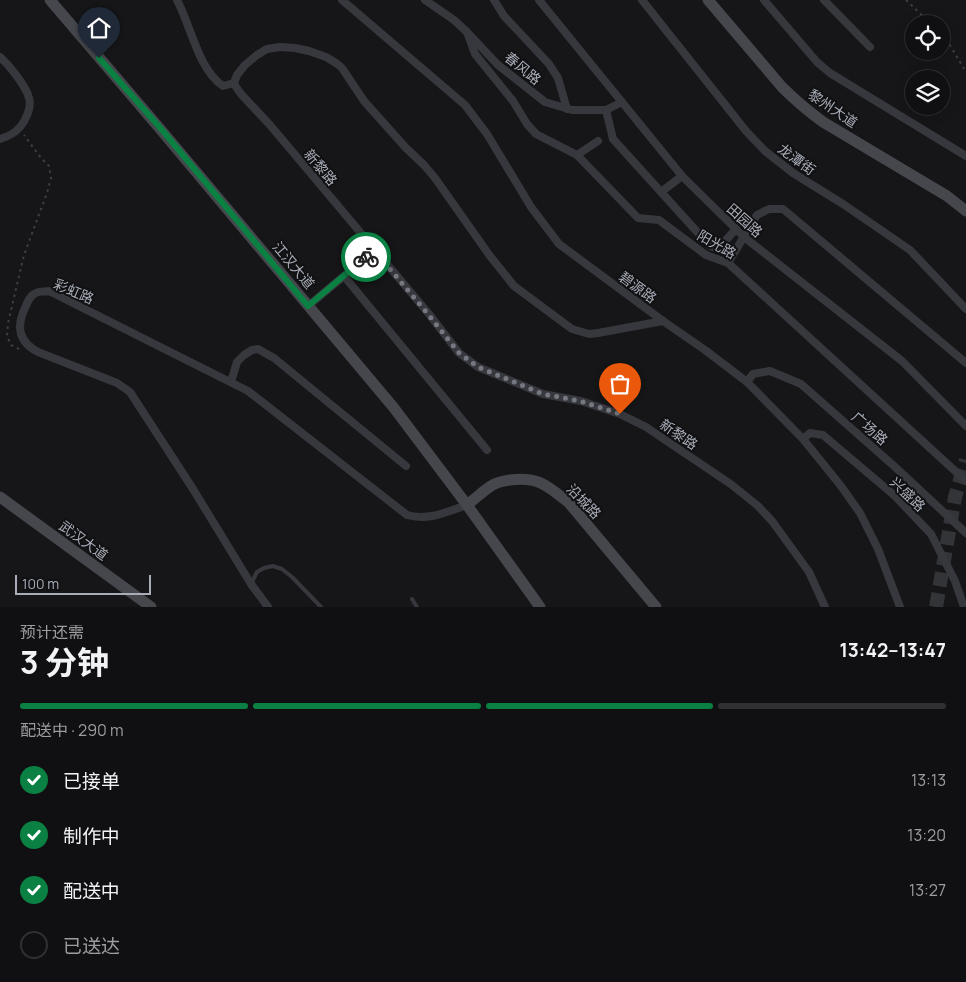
<!DOCTYPE html>
<html lang="zh">
<meta charset="utf-8">
<style>
body{margin:0;font-family:Manrope,"Noto Sans SC",sans-serif;background:#1e1e20;color:#f1f3f6;height:100vh;display:flex;flex-direction:column;font-size:19px;white-space:nowrap}
*{box-sizing:border-box;margin:0}
p{font-size:16px;color:#9c9d9f}
.icon{flex:none;width:28px;height:28px;fill:none;stroke:currentColor;stroke-width:2;stroke-linecap:round;stroke-linejoin:round}
.map{position:relative;height:607px;overflow:hidden}
.drawer{display:flex;flex-direction:column;background:#101012;flex:1}
.drawer>*{flex:none}
.fabs{position:absolute;left:905px;top:15px;display:grid;gap:10px}
.fabs a{display:grid;place-items:center;width:45px;height:45px;border-radius:50%;background:#101012;box-shadow:0 2px 12px #0003,0 0 0 1px #303032;font-size:25px}
.scale{position:absolute;left:15px;bottom:12px;width:136px;box-sizing:border-box;padding-left:5px;border:2px solid #a8adb8;border-top:0;font-size:14px;line-height:18px;white-space:nowrap;color:#a8adb8;-webkit-text-stroke:4px #111113;paint-order:stroke}
.pin{position:absolute;display:grid;place-items:center;width:42px;height:42px;color:#fff;margin:-51px -21px;border-radius:50% 50% 50% 0;rotate:-45deg;box-shadow:0 0 5px #0007}
.pin .icon{rotate:45deg}
.courier{position:absolute;display:grid;place-items:center;width:50px;height:50px;margin:-25px;border:4px solid #0b8043;border-radius:50%;background:#fff;color:#222;box-shadow:0 1px 6px #0007}
.headline em{font-style:normal;font-weight:700}
.headline div{display:flex;flex-direction:column-reverse}
.headline{display:flex;align-items:center;justify-content:space-between;height:85px;padding:0 20px}
h1{font-size:32px;font-weight:700;line-height:38px}
.bar{display:grid;grid-template-columns:repeat(4,1fr);gap:8px 5px;align-content:center;height:60px;padding:0 20px}
.bar i{height:6px;border-radius:4px;background:#303032}
.bar .on{background:#0b8043}
.bar p{grid-column:span 4}
ol{padding:0 20px;list-style:none}
li{display:flex;align-items:center;gap:15px;height:55px}
li p{margin-inline-start:auto}
li .icon{padding:5px;border-radius:50%;background:#0b8043;color:#fff;stroke-width:4}
li:last-child{color:#9c9d9f}
li i{width:28px;height:28px;border:2px solid #303032;border-radius:50%}
.map>svg:first-child{display:block}
</style>
<div class="map">
<svg width="966" height="607" viewBox="0 0 966 607">
<rect width="100%" height="100%" fill="#161618"/>
<g fill="none" stroke-linecap="round" stroke-linejoin="round">
<!-- motorway-tunnel -->
<path stroke="#333438" stroke-width="14" stroke-dasharray="14 7" stroke-linecap="butt" d="M936,607l19,-110 11,-37"/>
<!-- path -->
<g stroke="#3d3f44" stroke-width="2" stroke-dasharray="2.5 4" stroke-linecap="butt">
<path d="M906,0l25,24"/>
<path d="M941,35l7,7 18,30"/>
<path d="M19,349l-8,-4 -4,-9 1,-13 16,-68 23,-62 4,-15 -2,-12 -8,-8 -17,-23"/>
</g>
<!-- service -->
<g stroke="#37383d" stroke-width="4">
<path d="M251,584l6,-12 7,-4 9,-2 9,3 10,8 29,30"/>
<path d="M412,599l5,8"/>
</g>
<!-- minor -->
<g stroke="#37383d" stroke-width="8">
<path d="M177,0c14,26 21,69 46,86l11,-3"/>
<path d="M342,0l123,105 22,29 44,73 28,37 104,77 42,29 42,32 56,57 38,47 19,27 18,36 22,58"/>
<path d="M425,0l29,20 13,12 31,33 47,37 27,8h34l16,-8"/>
<path d="M494,0l10,16 45,48 9,14 9,31"/>
<path d="M539,0l143,176 62,61 158,124 64,65"/>
<path d="M642,0l104,131 19,20 28,22 50,31 67,46 56,59"/>
<path d="M764,0l53,62 13,11 136,83"/>
<path d="M824,0l46,47"/>
<path d="M467,32l8,22 38,47 14,23 9,10 41,21 61,63 21,2 47,35 22,8 238,218"/>
<path d="M0,57c9,8 26,29 29,41 3,9 -3,22 -9,29 -5,6 -13,10 -20,12"/>
<path d="M606,110l7,29 96,106 9,4 18,-20"/>
<path d="M577,155l21,-14"/>
<path d="M661,192l21,-16"/>
<path d="M728,263l29,-48 12,-6h14l183,154"/>
<path d="M344,276l143,174"/>
<path d="M308,306l66,-55"/>
<path d="M663,321l-65,12 -9,1 -17,-5 -58,-43 -24,-30 -55,-78 -11,-13 -18,-17 -42,-47 -22,-33 -6,-5 -10,-6 -17,-6 -14,-3 -15,-1 -13,2 -10,6 -12,10 -8,10 -3,8 2,4 5,7 29,31 159,189 30,39 19,14 65,27 38,7 39,13 26,13 86,58 26,21 14,15 37,51 16,35"/>
<path d="M231,382l6,-20 7,-7 8,-5 6,-1 16,9 132,108"/>
<path d="M747,382l6,-8 17,-3 31,13 93,82 72,67"/>
<path d="M803,439l7,-6 13,2 72,61 36,38 24,47 9,26"/>
<path d="M268,607l-17,-23 -58,-95 -63,-97 -13,-9 -79,-31c-19,-10 -22,-25 -13,-44 2,-5 5,-13 11,-15 4,-2 9,-1 13,-2l199,100 159,124c21,6 40,-3 60,-10"/>
</g>
<!-- secondary -->
<g stroke="#45474d" stroke-width="11">
<path d="M50,0l111,130 233,278 73,97 73,102"/>
<path d="M708,0l74,87c13,13 26,24 41,35l124,74 19,15"/>
<path d="M0,497l151,110"/>
<path d="M467,505c8,-6 16,-14 24,-19 6,-4 12,-5 19,-6 28,-4 38,6 59,23l87,104"/>
</g>
</g>
<g fill="none" stroke-linecap="round" stroke-linejoin="round">
<!-- done -->
<path stroke="#757880" stroke-width="5" stroke-dasharray="0 9" d="M366,257l8,-7 54,64 31,39 19,14 65,27 37,7 40,13"/>
<!-- route -->
<path stroke="#0b8043" stroke-width="6" d="M99,58l63,72 146,176 58,-49"/>
</g>
<g text-anchor="middle" dominant-baseline="central" stroke-width="4" stroke-linejoin="round" paint-order="stroke">
<!-- street labels -->
<g font-size="14" fill="#a8adb8" stroke="#111113">
<text transform="translate(523 68) rotate(39)">春风路</text>
<text transform="translate(833 108) rotate(34)">黎州大道</text>
<text transform="translate(797 159) rotate(36)">龙潭街</text>
<text transform="translate(321 167) rotate(50)">新黎路</text>
<text transform="translate(745 220) rotate(42)">田园路</text>
<text transform="translate(717 244) rotate(30)">阳光路</text>
<text transform="translate(294 265) rotate(50)">江汉大道</text>
<text transform="translate(638 287) rotate(36)">碧源路</text>
<text transform="translate(74 291) rotate(23)">彩虹路</text>
<text transform="translate(870 428) rotate(41)">广场路</text>
<text transform="translate(679 434) rotate(34)">新黎路</text>
<text transform="translate(908 494) rotate(44)">兴盛路</text>
<text transform="translate(584 501) rotate(46)">沿城路</text>
<text transform="translate(84 540) rotate(36)">武汉大道</text>
</g>
</g>
</svg>
<div class="fabs">
<a><svg class="icon" aria-label="locate" viewBox="0 0 24 24"><circle cx="12" cy="12" r="6"/><path d="M12 2v4M12 18v4M2 12h4M18 12h4"/></svg></a>
<a><svg class="icon" aria-label="layers" viewBox="0 0 24 24"><path d="M12 4l9 5-9 5-9-5zM3 14l9 5 9-5"/></svg></a>
</div>
<div class="scale">100 m</div>
<div class="pin" style="left:620px;top:414px;background:#ea580c"><svg class="icon" aria-label="bag" viewBox="0 0 24 24"><path d="M5 8h14l-1 12H6zM9 8a3 3 0 0 1 6 0"/></svg></div>
<div class="pin" style="left:99px;top:58px;background:#1f2937"><svg class="icon" aria-label="home" viewBox="0 0 24 24"><path d="M3 11l9-7 9 7M6 9v11h12V9"/></svg></div>
<div class="courier" style="left:366px;top:257px"><svg class="icon" aria-label="bike" viewBox="0 0 24 24"><circle cx="6" cy="16" r="4"/><circle cx="18" cy="16" r="4"/><path d="M6 16l4-8h5l3 8M10 8l3 8H6M13 5h3"/></svg></div>
</div>
<section class="drawer">
<div class="headline"><div><h1>3 分钟</h1><p>预计还需</p></div><em>13:42–13:47</em></div>
<div class="bar"><i class="on"></i><i class="on"></i><i class="on"></i><i></i><p>配送中 · 290 m</p></div>
<ol>
<li><svg class="icon" aria-label="check" viewBox="0 0 24 24"><path d="M5 12l5 5 9-10"/></svg>已接单<p>13:13</p></li>
<li><svg class="icon" aria-label="check" viewBox="0 0 24 24"><path d="M5 12l5 5 9-10"/></svg>制作中<p>13:20</p></li>
<li><svg class="icon" aria-label="check" viewBox="0 0 24 24"><path d="M5 12l5 5 9-10"/></svg>配送中<p>13:27</p></li>
<li><i></i>已送达</li>
</ol>
</section>
